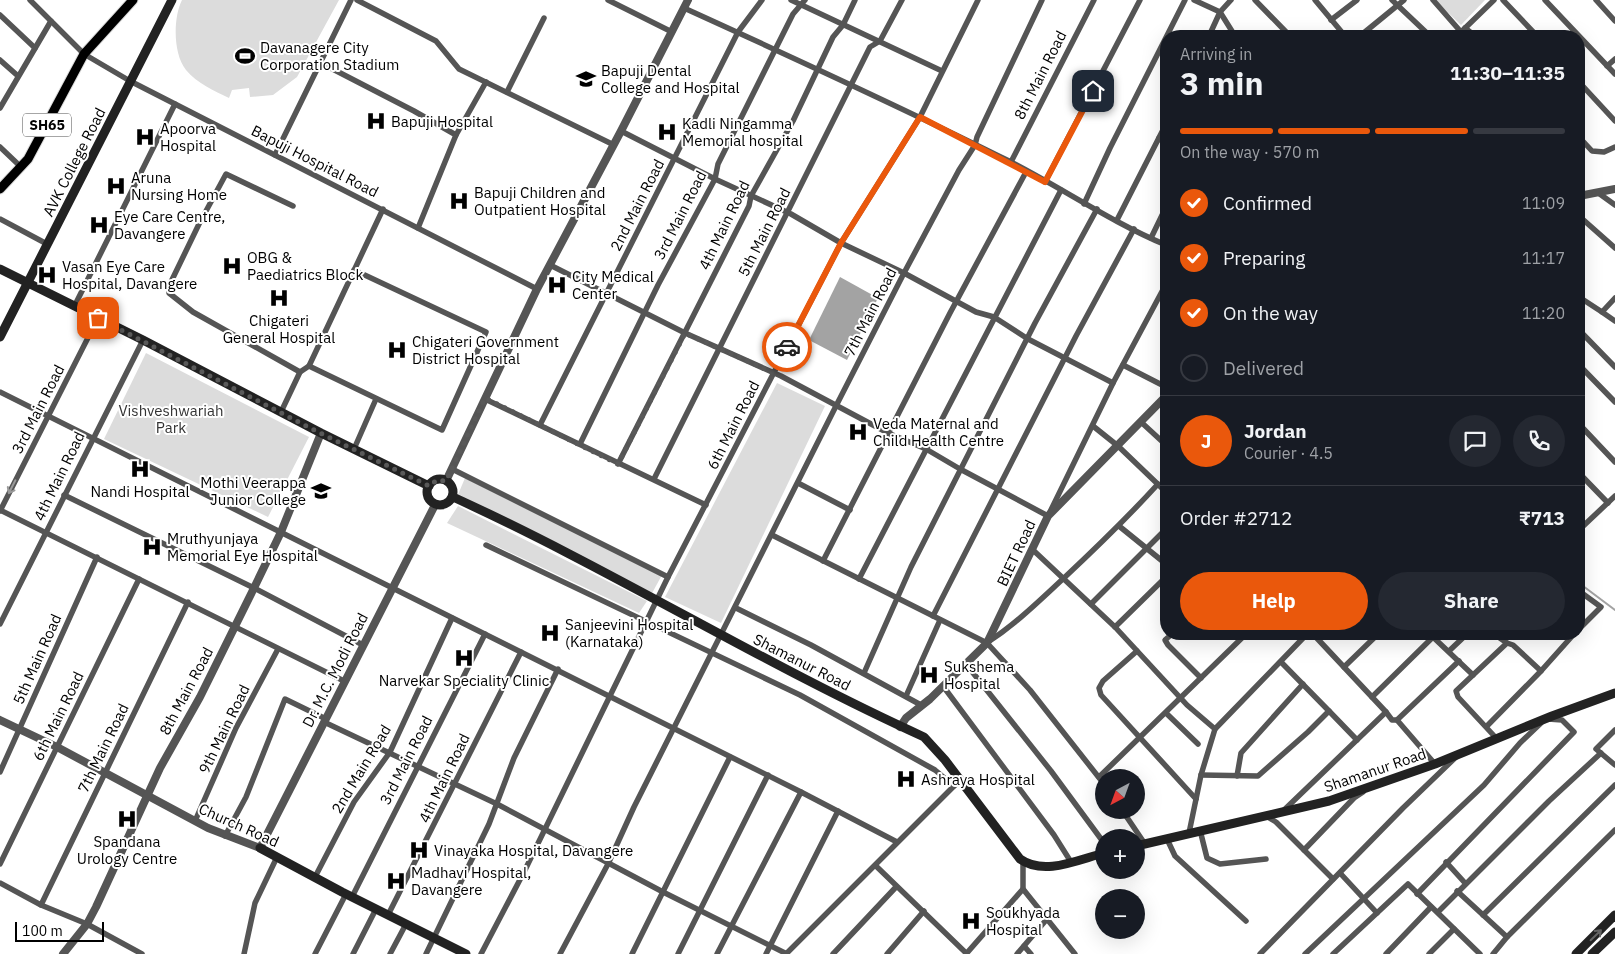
<!DOCTYPE html>
<meta charset="utf-8">
<style>
body{margin:0;font-family:"IBM Plex Sans",sans-serif;background:#242831;color:#f1f3f6;height:100vh;display:flex;flex-direction:column;font-size:19px;white-space:nowrap}
*{box-sizing:border-box;margin:0}
p{font-size:16px;color:#9ea1a6}
.icon{flex:none;width:28px;height:28px;fill:none;stroke:currentColor;stroke-width:2;stroke-linecap:round;stroke-linejoin:round}
.map{position:relative;flex:1;overflow:hidden}
.details{position:absolute;left:1160px;top:30px;width:425px;height:610px;display:flex;flex-direction:column;background:#171b24;border-radius:20px;box-shadow:0 5px 20px #0002}
.details>*{flex:none}
.needle{width:32px;rotate:221deg}
.tools{position:absolute;left:1095px;top:769px;display:grid;gap:10px}
.tools a{display:grid;place-items:center;width:50px;height:50px;border-radius:50%;background:#171b24;box-shadow:0 5px 20px #0002;font-size:25px}
.scale{position:absolute;left:15px;bottom:12px;width:89px;box-sizing:border-box;padding-left:5px;border:2px solid #000;border-top:0;font-size:14px;line-height:18px;white-space:nowrap;color:#000;-webkit-text-stroke:4px #fff;paint-order:stroke}
.pin{position:absolute;display:grid;place-items:center;width:42px;height:42px;color:#fff;margin:-21px;border-radius:10px;box-shadow:0 2px 8px #0006}
.courier{position:absolute;display:grid;place-items:center;width:50px;height:50px;margin:-25px;border:4px solid #ea580c;border-radius:50%;background:#fff;color:#222;box-shadow:0 1px 6px #0007}
.head em{font-style:normal;font-weight:700}
.head div{display:flex;flex-direction:column-reverse}
.head{display:flex;align-items:center;justify-content:space-between;height:85px;padding:0 20px}
h1{font-size:32px;font-weight:700;line-height:38px}
.bar{display:grid;grid-template-columns:repeat(4,1fr);gap:8px 5px;align-content:center;height:60px;padding:0 20px}
.bar i{height:6px;border-radius:4px;background:#363941}
.bar .active{background:#ea580c}
.bar p{grid-column:span 4}
.line{display:flex;align-items:center;gap:12px;padding:0 20px;border-top:1px solid #363941}
.line div{flex:1}
.round{display:grid;place-items:center;flex:none;width:52px;height:52px;border-radius:26px;background:#242831}
ol{padding:0 20px;list-style:none}
li{display:flex;align-items:center;gap:15px;height:55px}
li p{margin-inline-start:auto}
li .icon{padding:5px;border-radius:50%;background:#ea580c;color:#fff;stroke-width:4}
li:last-child{color:#9ea1a6}
li i{width:28px;height:28px;border:2px solid #363941;border-radius:50%}
.primary-button{display:flex;gap:10px;margin-top:auto;padding:10px 20px}
.primary-button a{flex:1;height:58px;border-radius:30px;background:#ea580c;color:#fff;font-size:20px;font-weight:700;line-height:58px;text-align:center}
.primary-button a+a{background:#242831;color:#f1f3f6}
.map>svg:first-child{display:block}
</style>
<div class="map">
<svg width="1615" height="954" viewBox="0 0 1615 954">
<rect width="100%" height="100%" fill="#fff"/>
<!-- green -->
<g fill="#dcdcdc">
<path d="M182,0h157l-42,77 -24,18 -23,2 -1,-9 -17,2 -3,8c-15,-7 -32,-15 -43,-28 -13,-16 -13,-52 -4,-70z"/>
<path d="M1435,0h50l-24,25z"/>
<path d="M146,353l163,84 -41,80 -164,-78z"/>
<path d="M777,383l48,23 -104,217 -56,-26z"/>
<path d="M465,478l197,97 -11,20 -194,-98z"/>
<path d="M458,506l189,95 -8,12 -192,-90z"/>
</g>
<!-- water -->
<path fill="#a3a3a3" d="M840,277l38,21 -31,62 -38,-20z"/>
<g fill="none" stroke-linecap="round" stroke-linejoin="round">
<!-- stream -->
<path stroke="#a3a3a3" stroke-width="2" d="M1579,583l36,27"/>
<defs>
<path id="primary" d="M0,189l28,-30 56,-105 49,-54"/>
</defs>
<!-- primary casing -->
<use href="#primary" stroke="#dbdbdb" stroke-width="11"/>
<!-- minor -->
<g stroke="#555" stroke-width="5.5">
<path d="M30,0l54,54 46,27 407,208"/>
<path d="M357,0l79,41 23,28 155,76"/>
<path d="M608,0l64,32"/>
<path d="M791,0l151,71"/>
<path d="M1194,0l26,12 15,24"/>
<path d="M1255,0l35,36"/>
<path d="M1315,0l30,36"/>
<path d="M1392,0l38,36"/>
<path d="M1433,0l28,32 33,-32"/>
<path d="M1503,0l34,36"/>
<path d="M1545,0l70,74"/>
<path d="M1596,0l19,21"/>
<path d="M684,8c110,50 217,99 325,153 53,27 102,61 157,84"/>
<path d="M0,15l35,33"/>
<path d="M1331,20l26,-20"/>
<path d="M1465,28l10,8"/>
<path d="M1209,36l11,-24 11,-12"/>
<path d="M1360,36l44,-36"/>
<path d="M0,60l18,16"/>
<path d="M319,62l95,49 42,24"/>
<path d="M1607,66l8,-7"/>
<path d="M1579,82l36,39"/>
<path d="M507,92l37,-74"/>
<path d="M0,108l51,-87"/>
<path d="M621,131l94,48 76,35 50,29 63,30 72,39 18,5 34,22 85,44"/>
<path d="M1579,137l13,14 12,1 11,-5"/>
<path d="M1159,138l7,7"/>
<path d="M0,147l21,20"/>
<path d="M275,155l76,-155"/>
<path d="M1011,162l83,-162"/>
<path d="M1045,182l95,-182"/>
<path d="M1597,192l18,13"/>
<path d="M1084,204l26,-56 75,-148"/>
<path d="M1579,216l36,32"/>
<path d="M0,219l47,25"/>
<path d="M1117,220l49,-96"/>
<path d="M418,228l38,-93 30,-53"/>
<path d="M1151,238l15,-31"/>
<path d="M550,265l135,68 96,43 107,57 38,16 34,20 88,47 65,-133 53,-99"/>
<path d="M1579,297l23,15 13,-14"/>
<path d="M74,307l101,-203"/>
<path d="M1602,312l13,9"/>
<path d="M1579,330l36,37"/>
<path d="M1123,365l43,22"/>
<path d="M1579,365l36,37"/>
<path d="M309,366l74,-157"/>
<path d="M300,372l9,-6 133,64 44,-98 -132,-62"/>
<path d="M0,392l801,400"/>
<path d="M485,399l221,106"/>
<path d="M281,412l19,-40 -107,-60 -24,-19v-7l30,-62 27,-50 67,32"/>
<path d="M1141,422l25,23"/>
<path d="M1579,424l36,38"/>
<path d="M540,425l198,-393 24,-32"/>
<path d="M1093,426l25,20 48,46"/>
<path d="M580,444l78,-159 57,-106 3,-15 75,-150 12,-14"/>
<path d="M354,449l22,-50"/>
<path d="M618,464l131,-258 2,-10 42,-75 40,-84 10,-12 12,-25"/>
<path d="M452,469l216,108"/>
<path d="M1579,473l29,30"/>
<path d="M654,479l216,-432 10,-6 22,-41"/>
<path d="M798,483l52,27"/>
<path d="M64,495l190,93 109,57"/>
<path d="M0,510l344,171"/>
<path d="M0,511l98,-193"/>
<path d="M1119,526l47,38"/>
<path d="M1579,530l36,-34"/>
<path d="M772,535l215,108 43,47 74,94"/>
<path d="M486,545l314,150 135,75 19,16"/>
<path d="M1033,550l82,77 72,78 28,24 -14,46 -12,58"/>
<path d="M823,561l127,-248 76,-141"/>
<path d="M859,579l202,-389"/>
<path d="M1579,591l22,16 -22,22"/>
<path d="M1091,604l75,-75"/>
<path d="M736,608l75,37 110,60"/>
<path d="M933,616l143,-280 58,-107"/>
<path d="M0,624l143,-284"/>
<path d="M1115,627l51,-50"/>
<path d="M1172,634l-7,6 3,5 33,33"/>
<path d="M1494,634l13,9 -51,48 2,6 39,42"/>
<path d="M988,642c29,-19 52,-42 77,-65 32,-30 63,-60 93,-93"/>
<path d="M1137,651l-34,30 -4,7 2,7 95,104"/>
<path d="M1449,651l18,-17"/>
<path d="M966,664l85,107 53,72"/>
<path d="M1344,667l32,-31 -3,-2"/>
<path d="M1541,671l33,-37"/>
<path d="M864,673l47,-106 124,-244 62,-114"/>
<path d="M943,686l111,149 17,27"/>
<path d="M906,696l34,-76"/>
<path d="M1372,697l61,-60 40,38"/>
<path d="M1329,711l28,29"/>
<path d="M1386,712l6,8h5l62,-59"/>
<path d="M1166,713l32,31"/>
<path d="M1397,720l38,44"/>
<path d="M324,722l173,82 166,88 124,62"/>
<path d="M1487,726l54,-55 -28,-26 -6,-2"/>
<path d="M1215,729l92,-95"/>
<path d="M1615,730l-19,19 19,16"/>
<path d="M0,772l97,-215"/>
<path d="M1201,775l57,1 50,-44 21,-21 -48,-49"/>
<path d="M1237,776l4,-23 62,-69"/>
<path d="M1099,777l147,-143"/>
<path d="M1122,810l23,34"/>
<path d="M1283,811l103,-99 -73,-78"/>
<path d="M1266,816l10,6 57,57"/>
<path d="M195,821l41,-93 42,-79"/>
<path d="M1200,830l7,28 13,6 46,-5"/>
<path d="M225,836l21,-39 39,-98 41,20"/>
<path d="M1167,839l8,17 71,65"/>
<path d="M1304,850l50,-52 9,-6"/>
<path d="M1023,862v27l52,65"/>
<path d="M1446,862l19,21"/>
<path d="M0,864l139,-285"/>
<path d="M876,866l90,87"/>
<path d="M1340,873l37,40"/>
<path d="M315,877l39,-75 36,-50 62,-134"/>
<path d="M0,883l41,22 46,19 55,30"/>
<path d="M1457,891l50,46"/>
<path d="M1417,894l157,-162 -12,-12 -14,-1"/>
<path d="M352,897l133,-263"/>
<path d="M41,905l147,-303"/>
<path d="M1438,912l111,-111 52,-48"/>
<path d="M388,915l133,-263"/>
<path d="M1483,915l132,-130"/>
<path d="M1024,946l7,8"/>
<path d="M244,954l11,-51 22,-46"/>
<path d="M315,954l31,-60"/>
<path d="M353,954l23,-45"/>
<path d="M390,954l16,-30"/>
<path d="M426,954l63,-130 25,-66 44,-89"/>
<path d="M481,954l44,-84 143,-293 173,-334 79,-126 58,-117"/>
<path d="M560,954l48,-90 26,-57 202,-401 68,-133 55,-103 16,-25 2,-8 65,-137"/>
<path d="M632,954l98,-197"/>
<path d="M678,954l90,-179"/>
<path d="M717,954l84,-162 96,50"/>
<path d="M766,954l72,-143"/>
<path d="M786,954l170,-170"/>
<path d="M833,954l63,-67"/>
<path d="M887,954l37,-43"/>
<path d="M966,954l57,-65"/>
<path d="M1017,954l30,-35"/>
<path d="M1260,954l143,-146 53,-51"/>
<path d="M1305,954l179,-169 36,-42 21,-20"/>
<path d="M1333,954l75,-70 72,70"/>
<path d="M1386,954l45,-47"/>
<path d="M1429,954l25,-25"/>
<path d="M1493,954l14,-17 108,-107"/>
</g>
<!-- tertiary -->
<g stroke="#555" stroke-width="8">
<path d="M1579,196l36,-7"/>
<path d="M446,481l91,-192 84,-158 67,-131"/>
<path d="M0,720l57,27 151,81 52,20 175,-343"/>
<path d="M900,727l6,-9 24,-19 57,-56 61,-127 118,-120"/>
<path d="M63,954l24,-30 9,-17 64,-139 40,-71 54,-109 27,-56 40,-99"/>
</g>
<!-- secondary -->
<g stroke="#222" stroke-width="9">
<path d="M0,269l143,71 178,93 108,53"/>
<path d="M0,337l172,-337"/>
<circle cx="440" cy="492" r="13"/>
<path d="M453,497c160,73 310,167 471,240l21,23 75,99c24,17 57,1 84,-6"/>
<path d="M1136,846l193,-45 106,-37 117,-48 63,-23"/>
<path d="M260,848l82,44 124,62"/>
<path d="M1576,954l39,-39"/>
<path d="M1592,954l23,-22"/>
</g>
<!-- primary -->
<use href="#primary" stroke="#000" stroke-width="9"/>
</g>
<!-- one-way arrows -->
<defs><path id="oneway-shaft" d="M-6 0H5M1.5-3L5.5 0L1.5 3" fill="none" stroke-width="1.6" stroke-linecap="round" stroke-linejoin="round" transform="scale(1.25)"/></defs>
<use stroke="#999" href="#oneway-shaft" transform="translate(12 487) rotate(117)"/>
<use stroke="#646464" href="#oneway-shaft" transform="translate(1596 935) rotate(-44)"/>
<g fill="none" stroke-linecap="round" stroke-linejoin="round">
<!-- done -->
<path stroke="#595959" stroke-width="5" stroke-dasharray="0 9" d="M98,318l220,114 111,54 8,-6 9,1 39,-83 133,66 67,-131 89,40 13,-26"/>
<!-- route -->
<path stroke="#ea580c" stroke-width="6" d="M787,347l54,-104 79,-126 125,65 48,-91"/>
</g>
<!-- icons -->
<defs>
<symbol id="stadium-bare" viewBox="-9 -9 18 18"><path d="M0-5a6.5 5 0 1 0 0 10a6.5 5 0 1 0 0-10ZM-3.5-1.8h7v3.6h-7Z" fill="#000" stroke="#fff" stroke-width="2.5" paint-order="stroke"/></symbol>
<symbol id="university-bare" viewBox="-9 -9 18 18"><path d="M0-5L7-2L0 1L-7-2ZM-4 1L0 2.5L4 1V4Q0 6-4 4Z" fill="#000" stroke="#fff" stroke-width="2.5" paint-order="stroke"/></symbol>
<symbol id="hospital-bare" viewBox="-9 -9 18 18"><path d="M-5-5h3v3.5h4V-5h3V5h-3V1.5h-4V5h-3Z" fill="#000" stroke="#fff" stroke-width="2.5" paint-order="stroke"/></symbol>
</defs>
<g fill-rule="evenodd">
<use href="#stadium-bare" x="231" y="42" width="28" height="28"/>
<use href="#university-bare" x="572" y="65" width="28" height="28"/>
<use href="#hospital-bare" x="362" y="107" width="28" height="28"/>
<use href="#hospital-bare" x="653" y="118" width="28" height="28"/>
<use href="#hospital-bare" x="131" y="123" width="28" height="28"/>
<use href="#hospital-bare" x="102" y="172" width="28" height="28"/>
<use href="#hospital-bare" x="445" y="187" width="28" height="28"/>
<use href="#hospital-bare" x="85" y="211" width="28" height="28"/>
<use href="#hospital-bare" x="218" y="252" width="28" height="28"/>
<use href="#hospital-bare" x="33" y="261" width="28" height="28"/>
<use href="#hospital-bare" x="543" y="271" width="28" height="28"/>
<use href="#hospital-bare" x="265" y="284" width="28" height="28"/>
<use href="#hospital-bare" x="383" y="336" width="28" height="28"/>
<use href="#hospital-bare" x="844" y="418" width="28" height="28"/>
<use href="#hospital-bare" x="126" y="455" width="28" height="28"/>
<use href="#university-bare" x="307" y="477" width="28" height="28"/>
<use href="#hospital-bare" x="138" y="533" width="28" height="28"/>
<use href="#hospital-bare" x="536" y="619" width="28" height="28"/>
<use href="#hospital-bare" x="450" y="644" width="28" height="28"/>
<use href="#hospital-bare" x="915" y="661" width="28" height="28"/>
<use href="#hospital-bare" x="892" y="765" width="28" height="28"/>
<use href="#hospital-bare" x="113" y="805" width="28" height="28"/>
<use href="#hospital-bare" x="405" y="836" width="28" height="28"/>
<use href="#hospital-bare" x="382" y="867" width="28" height="28"/>
<use href="#hospital-bare" x="957" y="907" width="28" height="28"/>
</g>
<g text-anchor="middle" dominant-baseline="central" stroke-width="4" stroke-linejoin="round" paint-order="stroke">
<!-- shield labels -->
<rect fill="#fff" stroke="#4c4c4c" stroke-width="1" x="23" y="113.5" width="48" height="23" rx="4"/>
<g font-size="14" font-weight="bold" fill="#000">
<text x="47" y="125">SH65</text>
</g>
<!-- poi labels -->
<g font-size="15" fill="#000" stroke="#fff" text-anchor="start">
<text x="260" y="47">Davanagere City<tspan x="260" dy="17">Corporation Stadium</tspan></text>
<text x="601" y="70">Bapuji Dental<tspan x="601" dy="17">College and Hospital</tspan></text>
<text x="391" y="121">Bapuji Hospital</text>
<text x="682" y="123">Kadli Ningamma<tspan x="682" dy="17">Memorial hospital</tspan></text>
<text x="160" y="128">Apoorva<tspan x="160" dy="17">Hospital</tspan></text>
<text x="131" y="177">Aruna<tspan x="131" dy="17">Nursing Home</tspan></text>
<text x="474" y="192">Bapuji Children and<tspan x="474" dy="17">Outpatient Hospital</tspan></text>
<text x="114" y="216">Eye Care Centre,<tspan x="114" dy="17">Davangere</tspan></text>
<text x="247" y="257">OBG &amp;<tspan x="247" dy="17">Paediatrics Block</tspan></text>
<text x="62" y="266">Vasan Eye Care<tspan x="62" dy="17">Hospital, Davangere</tspan></text>
<text x="572" y="276">City Medical<tspan x="572" dy="17">Center</tspan></text>
<text x="279" y="320" text-anchor="middle">Chigateri<tspan x="279" dy="17">General Hospital</tspan></text>
<text x="412" y="341">Chigateri Government<tspan x="412" dy="17">District Hospital</tspan></text>
<text x="873" y="423">Veda Maternal and<tspan x="873" dy="17">Child Health Centre</tspan></text>
<text x="306" y="482" text-anchor="end">Mothi Veerappa<tspan x="306" dy="17">Junior College</tspan></text>
<text x="140" y="491" text-anchor="middle">Nandi Hospital</text>
<text x="167" y="538">Mruthyunjaya<tspan x="167" dy="17">Memorial Eye Hospital</tspan></text>
<text x="565" y="624">Sanjeevini Hospital<tspan x="565" dy="17">(Karnataka)</tspan></text>
<text x="944" y="666">Sukshema<tspan x="944" dy="17">Hospital</tspan></text>
<text x="464" y="680" text-anchor="middle">Narvekar Speciality Clinic</text>
<text x="921" y="779">Ashraya Hospital</text>
<text x="127" y="841" text-anchor="middle">Spandana<tspan x="127" dy="17">Urology Centre</tspan></text>
<text x="434" y="850">Vinayaka Hospital, Davangere</text>
<text x="411" y="872">Madhavi Hospital,<tspan x="411" dy="17">Davangere</tspan></text>
<text x="986" y="912">Soukhyada<tspan x="986" dy="17">Hospital</tspan></text>
</g>
<!-- street labels -->
<g font-size="15" fill="#000" stroke="#fff">
<text transform="translate(1040 75) rotate(-63)">8th Main Road</text>
<text transform="translate(315 161) rotate(27)">Bapuji Hospital Road</text>
<text transform="translate(74 162) rotate(-63)">AVK College Road</text>
<text transform="translate(637 205) rotate(-63)">2nd Main Road</text>
<text transform="translate(680 215) rotate(-63)">3rd Main Road</text>
<text transform="translate(724 225) rotate(-64)">4th Main Road</text>
<text transform="translate(764 232) rotate(-63)">5th Main Road</text>
<text transform="translate(870 312) rotate(-63)">7th Main Road</text>
<text transform="translate(38 409) rotate(-63)">3rd Main Road</text>
<text transform="translate(733 425) rotate(-63)">6th Main Road</text>
<text transform="translate(59 476) rotate(-64)">4th Main Road</text>
<text transform="translate(1016 553) rotate(-65)">BIET Road</text>
<text transform="translate(37 659) rotate(-66)">5th Main Road</text>
<text transform="translate(802 662) rotate(27)">Shamanur Road</text>
<text transform="translate(335 670) rotate(-63)">Dr. M.C. Modi Road</text>
<text transform="translate(186 691) rotate(-62)">8th Main Road</text>
<text transform="translate(58 716) rotate(-64)">6th Main Road</text>
<text transform="translate(224 729) rotate(-64)">9th Main Road</text>
<text transform="translate(103 748) rotate(-64)">7th Main Road</text>
<text transform="translate(406 760) rotate(-63)">3rd Main Road</text>
<text transform="translate(361 769) rotate(-59)">2nd Main Road</text>
<text transform="translate(1375 770) rotate(-19)">Shamanur Road</text>
<text transform="translate(444 778) rotate(-64)">4th Main Road</text>
<text transform="translate(239 825) rotate(24)">Church Road</text>
</g>
<!-- park labels -->
<g font-size="15" fill="#333" stroke="#fff">
<text x="171" y="410">Vishveshwariah<tspan x="171" dy="17">Park</tspan></text>
</g>
</g>
</svg>
<div class="tools">
<a><svg class="needle" viewBox="-14 -14 28 28"><path d="M0-13l5 13h-10z" fill="#e53935"/><path d="M0 13l5-13h-10z" fill="#9ea1a6"/></svg></a>
<a>+</a>
<a>−</a>
</div>
<div class="scale">100 m</div>
<div class="pin" style="left:98px;top:318px;background:#ea580c"><svg class="icon" aria-label="bag" viewBox="0 0 24 24"><path d="M5 8h14l-1 12H6zM9 8a3 3 0 0 1 6 0"/></svg></div>
<div class="pin" style="left:1093px;top:91px;background:#1f2937"><svg class="icon" aria-label="home" viewBox="0 0 24 24"><path d="M3 11l9-7 9 7M6 9v11h12V9"/></svg></div>
<div class="courier" style="left:787px;top:347px"><svg class="icon" aria-label="car" viewBox="0 0 24 24"><path d="M5 17H2v-5l4-1 3-4h7l3 4 3 1v5h-3M9 17h6M6 11h13"/><circle cx="7" cy="17" r="2"/><circle cx="17" cy="17" r="2"/></svg></div>
<section class="details">
<div class="head"><div><h1>3 min</h1><p>Arriving in</p></div><em>11:30–11:35</em></div>
<div class="bar"><i class="active"></i><i class="active"></i><i class="active"></i><i></i><p>On the way · 570 m</p></div>
<ol>
<li><svg class="icon" aria-label="check" viewBox="0 0 24 24"><path d="M5 12l5 5 9-10"/></svg>Confirmed<p>11:09</p></li>
<li><svg class="icon" aria-label="check" viewBox="0 0 24 24"><path d="M5 12l5 5 9-10"/></svg>Preparing<p>11:17</p></li>
<li><svg class="icon" aria-label="check" viewBox="0 0 24 24"><path d="M5 12l5 5 9-10"/></svg>On the way<p>11:20</p></li>
<li><i></i>Delivered</li>
</ol>
<div class="line" style="height:90px"><b class="round" style="background:#ea580c;color:#fff">J</b><div><b>Jordan</b><p>Courier · 4.5</p></div><a class="round"><svg class="icon" aria-label="chat" viewBox="0 0 24 24"><path d="M4 5h16v11H9l-5 4z"/></svg></a><a class="round"><svg class="icon" aria-label="phone" viewBox="0 0 24 24"><path d="M5 4h4l2 5-3 2q2 4 5 5l2-3 5 2v4C11 20 4 13 5 4z"/></svg></a></div>
<div class="line" style="height:65px"><div>Order #2712</div><b>₹713</b></div>
<div class="primary-button"><a>Help</a><a>Share</a></div>
</section>
</div>
